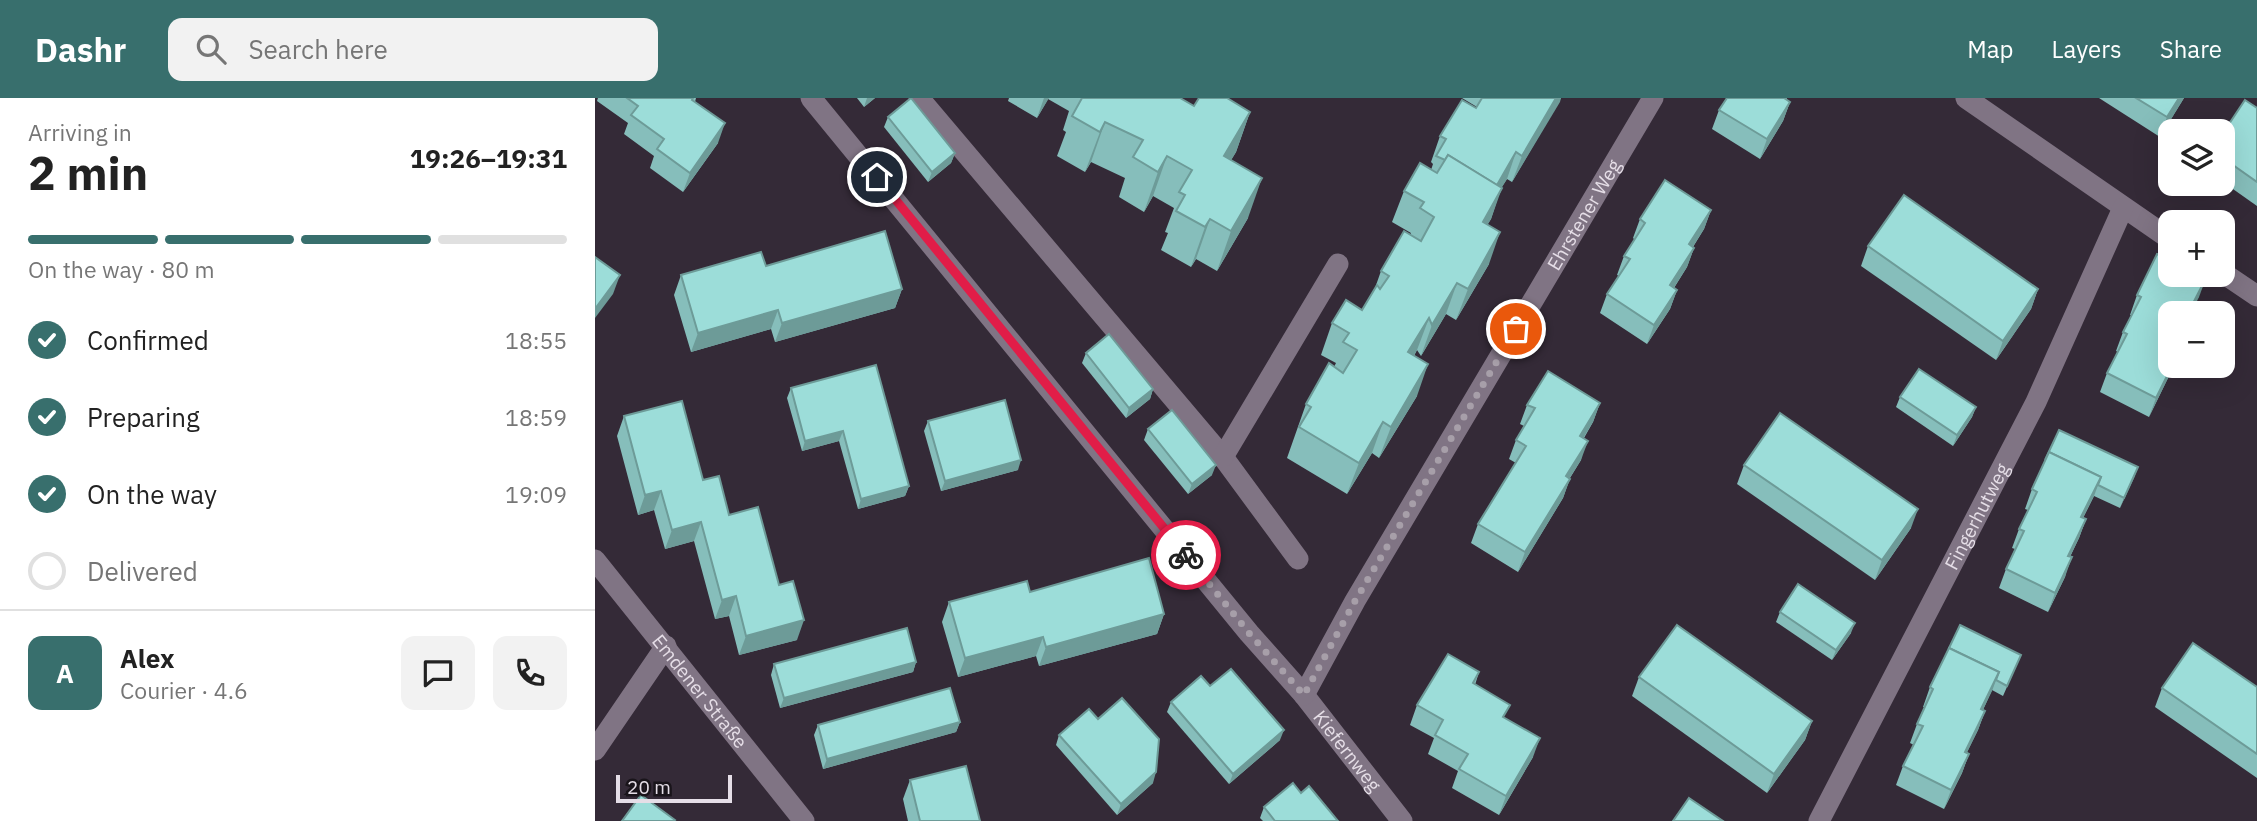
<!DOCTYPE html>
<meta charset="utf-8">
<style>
body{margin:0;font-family:"IBM Plex Sans",sans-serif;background:#f2f2f2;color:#222;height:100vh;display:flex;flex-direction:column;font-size:26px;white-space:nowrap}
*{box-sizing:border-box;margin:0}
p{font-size:23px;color:#767676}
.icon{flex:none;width:38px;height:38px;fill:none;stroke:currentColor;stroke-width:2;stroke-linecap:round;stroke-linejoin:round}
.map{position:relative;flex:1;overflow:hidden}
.side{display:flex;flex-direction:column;background:#fff;width:595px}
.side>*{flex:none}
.fabs{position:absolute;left:1563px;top:21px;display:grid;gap:14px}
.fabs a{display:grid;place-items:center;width:77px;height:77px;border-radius:14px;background:#fff;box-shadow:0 7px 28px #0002;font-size:35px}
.scale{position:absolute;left:21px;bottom:18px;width:116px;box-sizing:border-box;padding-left:7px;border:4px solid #e5dee7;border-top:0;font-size:19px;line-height:24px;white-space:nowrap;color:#e5dee7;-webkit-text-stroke:5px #19141a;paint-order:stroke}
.pin{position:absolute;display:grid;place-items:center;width:60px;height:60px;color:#fff;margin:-30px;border:4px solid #fff;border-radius:50%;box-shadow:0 2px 7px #0007}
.courier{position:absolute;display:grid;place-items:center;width:70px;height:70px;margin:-35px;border:5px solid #e11d48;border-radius:50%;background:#fff;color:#222;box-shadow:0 2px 9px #0007}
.head em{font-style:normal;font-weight:700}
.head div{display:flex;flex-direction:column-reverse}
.head{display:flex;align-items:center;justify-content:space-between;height:119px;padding:0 28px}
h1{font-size:46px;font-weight:700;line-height:52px}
.bar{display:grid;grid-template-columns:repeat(4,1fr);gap:10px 7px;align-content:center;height:84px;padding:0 28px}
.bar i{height:9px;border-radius:5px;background:#e0e0e0}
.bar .on{background:#386f6d}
.bar p{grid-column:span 4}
.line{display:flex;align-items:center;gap:18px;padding:0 28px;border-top:2px solid #e0e0e0}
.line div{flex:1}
.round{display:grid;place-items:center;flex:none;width:74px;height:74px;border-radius:14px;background:#f2f2f2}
ol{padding:0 28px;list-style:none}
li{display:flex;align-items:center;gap:21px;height:77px}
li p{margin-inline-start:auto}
li .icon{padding:7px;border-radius:50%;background:#386f6d;color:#fff;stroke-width:4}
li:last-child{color:#767676}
li i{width:38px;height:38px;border:4px solid #e0e0e0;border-radius:50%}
header{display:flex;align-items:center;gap:42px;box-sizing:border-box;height:98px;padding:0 35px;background:#386f6d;color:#fff}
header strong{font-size:33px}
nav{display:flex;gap:38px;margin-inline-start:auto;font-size:24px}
.search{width:490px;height:63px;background:#f2f2f2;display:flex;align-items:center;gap:18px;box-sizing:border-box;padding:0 24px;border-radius:14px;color:#767676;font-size:26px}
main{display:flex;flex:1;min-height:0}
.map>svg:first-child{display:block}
</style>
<header>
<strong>Dashr</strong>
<div class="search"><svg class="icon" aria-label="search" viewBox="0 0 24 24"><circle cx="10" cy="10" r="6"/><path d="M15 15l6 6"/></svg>Search here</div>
<nav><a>Map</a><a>Layers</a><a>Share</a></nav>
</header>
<main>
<section class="side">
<div class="head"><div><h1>2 min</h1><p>Arriving in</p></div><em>19:26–19:31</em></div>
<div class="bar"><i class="on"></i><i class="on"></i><i class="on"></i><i></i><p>On the way · 80 m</p></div>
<ol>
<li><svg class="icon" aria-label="check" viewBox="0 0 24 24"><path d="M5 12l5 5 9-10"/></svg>Confirmed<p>18:55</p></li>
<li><svg class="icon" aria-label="check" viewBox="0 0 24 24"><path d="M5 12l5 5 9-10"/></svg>Preparing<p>18:59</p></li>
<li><svg class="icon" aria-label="check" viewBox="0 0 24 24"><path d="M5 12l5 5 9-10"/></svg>On the way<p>19:09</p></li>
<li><i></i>Delivered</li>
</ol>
<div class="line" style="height:126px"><b class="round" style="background:#386f6d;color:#fff">A</b><div><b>Alex</b><p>Courier · 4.6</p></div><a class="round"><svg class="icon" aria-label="chat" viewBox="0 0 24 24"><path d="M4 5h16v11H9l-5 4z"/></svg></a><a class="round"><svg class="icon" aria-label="phone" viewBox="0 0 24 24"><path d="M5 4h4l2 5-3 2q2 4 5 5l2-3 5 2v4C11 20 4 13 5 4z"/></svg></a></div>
</section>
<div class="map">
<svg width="1662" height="723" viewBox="0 0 1662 723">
<rect width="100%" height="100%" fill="#342a37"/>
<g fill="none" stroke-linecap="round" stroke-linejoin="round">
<!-- street -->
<g stroke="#807484" stroke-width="21">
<path id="s1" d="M216,0l438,535 55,62 98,126"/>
<path d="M324,0l304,359 75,102"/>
<path d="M1371,0l204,141"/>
<path d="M1628,175l34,23"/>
<path d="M628,359l115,-193"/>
<path id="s2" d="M0,462l209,261"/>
<path id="s3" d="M709,597l51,-94 298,-503"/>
<path d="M0,652l71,-104"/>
<path id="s4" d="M1224,723l217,-419 87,-194"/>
</g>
</g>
<!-- wall -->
<g fill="#86bebb">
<path d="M3,0h98l-1,4 23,41 -35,49 -33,-24 4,-12 -30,-22 4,-11 -31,-22z"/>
<path d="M262,0h18l-11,9z"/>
<path d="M414,0h171l14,8 56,6 -14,40 -5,8 17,58 -31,53 -21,-12 -5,8 -30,-17 7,-17 -3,-1 9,-24 -21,-12 -9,16 -25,-15 6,-19 -34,-16 -6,10 -28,-16 9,-24 -3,-2 6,-19 -21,-12 -11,19 -29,-17z"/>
<path d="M867,0h99l-49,84 -5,-3 -6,9 -10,31 -4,6 2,39 -33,56 -10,-6 -25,42 -4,-6 -3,6 3,40 -38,62 -7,-5 -25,41 -60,-36 19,-54 28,-37 2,-4 -15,-8 11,-32 30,-13 13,-22 6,-17 29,-36 1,-2 -19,-11 12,-31 27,-21 2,-6 -2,-2 9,-26 36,-28 1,-1z"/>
<path d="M1132,0h60l-1,2 4,2 -7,19 -23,38 -48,-30 7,-19z"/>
<path d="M1504,0h85l-24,39z"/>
<path d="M1662,10v98l-34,-24v-49z"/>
<path d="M293,19l67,36 -4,10 -23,19 -44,-55z"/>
<path d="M1116,112l-7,19 -11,18 1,1 -7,19 -13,21 3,2 -7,19 -23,35 -47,-31 7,-19 12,-18 -2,-1 7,-19 11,-16 -2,-2 7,-19z"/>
<path d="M1273,148l170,43 -7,20 -35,51 -135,-94z"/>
<path d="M171,168l136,23 -7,19 -120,34 -4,-13 -80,23 -17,-57 7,-20z"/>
<path d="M1542,197l62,2 -29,16v53h3l-4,10 -20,41 -49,-25 7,-19 11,-21 -2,-1 7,-19 9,-17h-2z"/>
<path d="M491,255l67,36 -3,10 -24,19 -44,-55z"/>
<path d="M196,290l118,98 -4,10 -47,13 -19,-68 -37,10 -15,-53z"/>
<path d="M1305,299l76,10 -4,10 -19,29 -57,-39z"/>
<path d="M1005,305l-7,19 -9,16 -3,22 -11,18 -7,20 -45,74 -47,-29 7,-19 38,-61 -7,-4 7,-19 8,-14 -4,-2 7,-19z"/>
<path d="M29,318l79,64 26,35 50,70 18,55 -58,15 -10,-39 -14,3 -21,-78 -29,8 -11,-39 -16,5 -21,-79z"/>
<path d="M333,323l90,49 -77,21 -17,-60z"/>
<path d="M553,331l64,46 -24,19 -44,-54z"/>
<path d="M1149,367l167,63 -36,52 -138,-96z"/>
<path d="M1543,369l-18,41 -26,-12 -11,22 3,1 -7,19 -9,19 -5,20 -17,35 -49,-24 7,-19 9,-20 -3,-1 7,-19 9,-19 -3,-1 7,-20z"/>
<path d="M435,494l134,22 -7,20 -118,32 -3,-10 -78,21 -16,-55 7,-20z"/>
<path d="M1185,514l71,21 -19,27 -56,-38z"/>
<path d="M1426,557l-18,41 -11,-6 -9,20 2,1 -7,19 -11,22 2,2 -7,19 -18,36 -48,-24 7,-19 11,-21 -4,-2 7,-19 8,-17h-2l7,-20z"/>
<path d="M321,564l-3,10 -133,36 -9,-33 3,-11z"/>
<path d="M884,574l-4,13 30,33 28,39 -34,58 -47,-27 6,-17 -30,-17 6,-16 -24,-13 7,-20z"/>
<path d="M1044,579l173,44 -7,19 -38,53 -135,-97z"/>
<path d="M615,588l70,54 -51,44 -62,-72 4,-10z"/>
<path d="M1662,589v91l-102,-71 7,-19z"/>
<path d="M365,624l-4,10 -133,37 -9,-34 4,-10z"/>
<path d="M464,637l94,48 -36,32 -61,-70z"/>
<path d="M315,682l70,41h-72l-5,-22z"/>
<path d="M706,695l37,28h-75l-3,-3 4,-11z"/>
</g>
<!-- shaded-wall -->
<g fill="#6d9b98">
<path d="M272,0h8l-11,9z"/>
<path d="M449,0h5l-12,20z"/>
<path d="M961,0h5l-1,4 -48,80 10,-26z"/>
<path d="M1584,0h5l-24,39 7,-20z"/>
<path d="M1195,4l-7,19 -23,38 7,-20z"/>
<path d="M655,14l-14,40 -26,44 14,-40z"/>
<path d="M510,24l-14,40 -6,10 15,-40z"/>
<path d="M130,25l-7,20 -35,49 7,-19z"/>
<path d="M921,54l-9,27 -22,36 9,-26z"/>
<path d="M360,55l-4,10 -23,19 4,-10z"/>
<path d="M572,58l-14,40 -9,16 14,-40z"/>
<path d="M667,80l-14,40 -31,53 14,-40z"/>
<path d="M907,90l-11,31 -20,34 12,-31z"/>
<path d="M1116,112l-7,19 -22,35 7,-20z"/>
<path d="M615,121l-14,40 -5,8 14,-40z"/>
<path d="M905,134l-11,32 -33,56 12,-31z"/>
<path d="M1099,150l-7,19 -24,38 7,-20z"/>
<path d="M25,177l-7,19 -18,24v-9z"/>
<path d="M1611,180l-7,19 -8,16h-3z"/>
<path d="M862,185l-11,31 -25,42 11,-31z"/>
<path d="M307,191l-7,19 -120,34 7,-19z"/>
<path d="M1443,191l-7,20 -35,51 7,-19z"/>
<path d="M1082,192l-7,19 -23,35 7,-19z"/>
<path d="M183,212l-7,19 -80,23 7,-19z"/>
<path d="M834,220l-12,32 -20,34 11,-32z"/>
<path d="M833,266l-11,32 -38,62 12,-31z"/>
<path d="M1577,268h1l-4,10 -20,41 7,-19z"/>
<path d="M558,291l-3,10 -24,19 3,-10z"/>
<path d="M1005,305l-7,19 -20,33 7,-19z"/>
<path d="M1381,309l-4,10 -19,29 4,-11z"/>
<path d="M788,324l-11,31 -25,41 12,-31z"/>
<path d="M248,333l-4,10 -37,10 3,-10z"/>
<path d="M993,343l-7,19 -22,35 7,-19z"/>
<path d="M426,362l-3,10 -77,21 4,-10z"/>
<path d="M621,367l-4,10 -24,19 4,-10z"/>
<path d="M1543,369l-4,11 -14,30 4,-10z"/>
<path d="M1506,379l-7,19 -20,40 7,-19z"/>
<path d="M975,381l-7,19 -45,74 7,-20z"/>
<path d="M314,388l-4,10 -47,13 3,-10z"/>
<path d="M66,393l-7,19 -16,5 7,-20z"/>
<path d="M1323,411l-7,19 -36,52 7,-20z"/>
<path d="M1491,421l-7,19 -18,37 7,-19z"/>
<path d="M106,424l-7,19 -29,8 7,-19z"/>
<path d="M1477,459l-7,20 -17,35 7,-19z"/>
<path d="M141,498l-7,20 -14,3 7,-19z"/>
<path d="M569,516l-7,20 -118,32 7,-19z"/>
<path d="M209,522l-7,20 -58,15 7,-19z"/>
<path d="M1260,525l-4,10 -19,27 4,-10z"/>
<path d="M448,539l-7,19 -78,21 7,-19z"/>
<path d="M321,564l-3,10 -133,36 4,-10z"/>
<path d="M1404,574l-7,19 -18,37 7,-19z"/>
<path d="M1390,613l-7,19 -20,41 7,-19z"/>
<path d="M1217,623l-7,19 -38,53 7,-19z"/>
<path d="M365,624l-4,10 -133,37 4,-10z"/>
<path d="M689,632l-4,10 -51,44 4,-10z"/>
<path d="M945,640l-7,19 -34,58 7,-19z"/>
<path d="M1374,656l-7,19 -18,36 7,-19z"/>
<path d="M561,674l-3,11 -36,32 4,-11z"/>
</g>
<!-- building -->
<g fill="#9cddd9" stroke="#6d9b98" stroke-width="2">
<path d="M32,0h66l-1,2 33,23 -35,50 -33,-24 7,-10 -33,-24 7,-9z"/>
<path d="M316,0l44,55 -23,19 -44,-55z"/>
<path d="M487,0h98l14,8 5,-8h28l23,14 -26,44 38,22 -31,53 -21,-12 -5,8 -29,-16 9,-16 -6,-3 13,-22 -25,-14 -9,16 -25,-15 10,-17 -38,-18 -5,10 -28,-16z"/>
<path d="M887,0h74l-34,58 -6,-4 -19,33 -49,-30 -3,5 -9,-4 10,-17 -6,-3 22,-36 14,8z"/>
<path d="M1132,0h57l6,4 -23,37 -48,-29z"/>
<path d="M1541,0h43l-12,19z"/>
<path d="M1650,2l12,8v74l-34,-24v-25z"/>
<path d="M853,57l54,33 -19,34 17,10 -32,57 -11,-6 -25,42 -3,-7 -21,34 20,12 -37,63 -8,-5 -24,41 -60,-36 12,-20 -5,-3 23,-41 14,10 14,-23 -14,-8 6,-9 -17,-10 14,-23 16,10 15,-25 3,4 9,-13 -8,-5 23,-40 17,10 13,-24 -14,-9 4,-6 -20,-11 16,-28 17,10z"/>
<path d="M1070,82l46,30 -22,34 5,4 -24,37 7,5 -23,35 -47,-31 23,-35 -6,-3 21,-33 -5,-4z"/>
<path d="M1309,97l134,94 -35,52 -135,-95z"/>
<path d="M290,133l17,58 -120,34 -4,-13 -80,23 -17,-58 80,-23 5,14z"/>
<path d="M1562,156l13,6v15h29l7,3 -18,35h-18v53h2l-16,32 -49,-25 20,-39 -4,-2 18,-35 -4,-2z"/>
<path d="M0,159l25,18 -25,34z"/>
<path d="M514,236l44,55 -24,19 -43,-55z"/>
<path d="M281,267l33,121 -48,13 -18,-68 -38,10 -14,-53z"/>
<path d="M1324,271l57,38 -19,28 -57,-38z"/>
<path d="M953,273l52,32 -20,33 8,5 -22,35 4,3 -45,73 -47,-28 48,-78 -10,-6 19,-32 -8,-3z"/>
<path d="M410,302l16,60 -76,21 -17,-60z"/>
<path d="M87,303l21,79 16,-4 10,39 29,-8 21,78 14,-4 11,39 -58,16 -10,-40 -14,4 -21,-78 -29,8 -11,-39 -16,4 -21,-79z"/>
<path d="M577,312l44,55 -24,19 -44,-55z"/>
<path d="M1185,315l138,96 -36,51 -138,-95z"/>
<path d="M1464,332l79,37 -14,31 -26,-13 3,-8 -52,-25 -4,8z"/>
<path d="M1454,354l52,25 -20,40 5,2 -18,37 4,1 -17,36 -49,-24 18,-38 -5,-2 18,-37 -5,-3z"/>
<path d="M554,460l15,56 -118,33 -3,-10 -78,21 -16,-56 78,-21 3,11z"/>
<path d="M1203,486l57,39 -19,27 -56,-38z"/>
<path d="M1082,527l135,96 -38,53 -135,-97z"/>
<path d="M1365,527l61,30 -14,31 -11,-6 3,-8 -50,-24z"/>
<path d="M312,530l9,34 -132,36 -10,-34z"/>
<path d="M1598,545l64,44v67l-95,-66z"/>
<path d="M1354,550l50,24 -18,37 4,2 -20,41 4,2 -18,36 -48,-24 20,-40 -6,-2 16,-35 -3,-2z"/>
<path d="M853,556l31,18 -6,11 37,22 -7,12 37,21 -34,58 -47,-27 9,-15 -33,-19 8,-15 -26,-15z"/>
<path d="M636,571l53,61 -51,44 -62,-72 30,-26 9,10z"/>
<path d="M355,590l10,34 -133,37 -9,-34z"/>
<path d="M527,600l37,41 -3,33 -35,32 -62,-69 30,-26 9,10z"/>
<path d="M371,668l14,55h-60l-10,-41z"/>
<path d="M698,685l8,10 8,-7 29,35h-63l-11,-14z"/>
<path d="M46,697l34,25 -1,1h-52z"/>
<path d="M1094,700l34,23h-50z"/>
</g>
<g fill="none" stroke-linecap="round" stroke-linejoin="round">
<!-- done -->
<path stroke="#a79fa9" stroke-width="7" stroke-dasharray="0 12.6" d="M591,457l63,78 55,62 51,-94 161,-272"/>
<!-- route -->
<path stroke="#e11d48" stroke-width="9" d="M282,79l309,378"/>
</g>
<g text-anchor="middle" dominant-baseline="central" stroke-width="7" stroke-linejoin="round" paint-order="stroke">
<!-- street labels -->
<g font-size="19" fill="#e5dee7" stroke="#19141a">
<text stroke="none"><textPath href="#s3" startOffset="556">Ehrstener Weg</textPath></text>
<text stroke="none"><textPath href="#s4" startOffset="343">Fingerhutweg</textPath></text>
<text stroke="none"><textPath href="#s2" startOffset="168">Emdener Straße</textPath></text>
<text stroke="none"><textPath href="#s1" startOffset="845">Kiefernweg</textPath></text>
</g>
</g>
</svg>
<div class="fabs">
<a><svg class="icon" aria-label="layers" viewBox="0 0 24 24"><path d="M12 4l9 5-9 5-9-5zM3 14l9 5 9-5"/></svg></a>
<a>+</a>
<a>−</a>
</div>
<div class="scale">20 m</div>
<div class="pin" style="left:921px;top:231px;background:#ea580c"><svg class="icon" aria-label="bag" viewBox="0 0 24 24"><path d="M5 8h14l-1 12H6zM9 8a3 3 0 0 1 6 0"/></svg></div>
<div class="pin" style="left:282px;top:79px;background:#1f2937"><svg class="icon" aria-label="home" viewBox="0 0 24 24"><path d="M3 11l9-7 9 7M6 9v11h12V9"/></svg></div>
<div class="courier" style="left:591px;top:457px"><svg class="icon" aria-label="bike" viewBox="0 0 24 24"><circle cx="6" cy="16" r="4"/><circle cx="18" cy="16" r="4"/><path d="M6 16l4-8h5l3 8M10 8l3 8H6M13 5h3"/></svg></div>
</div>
</main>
